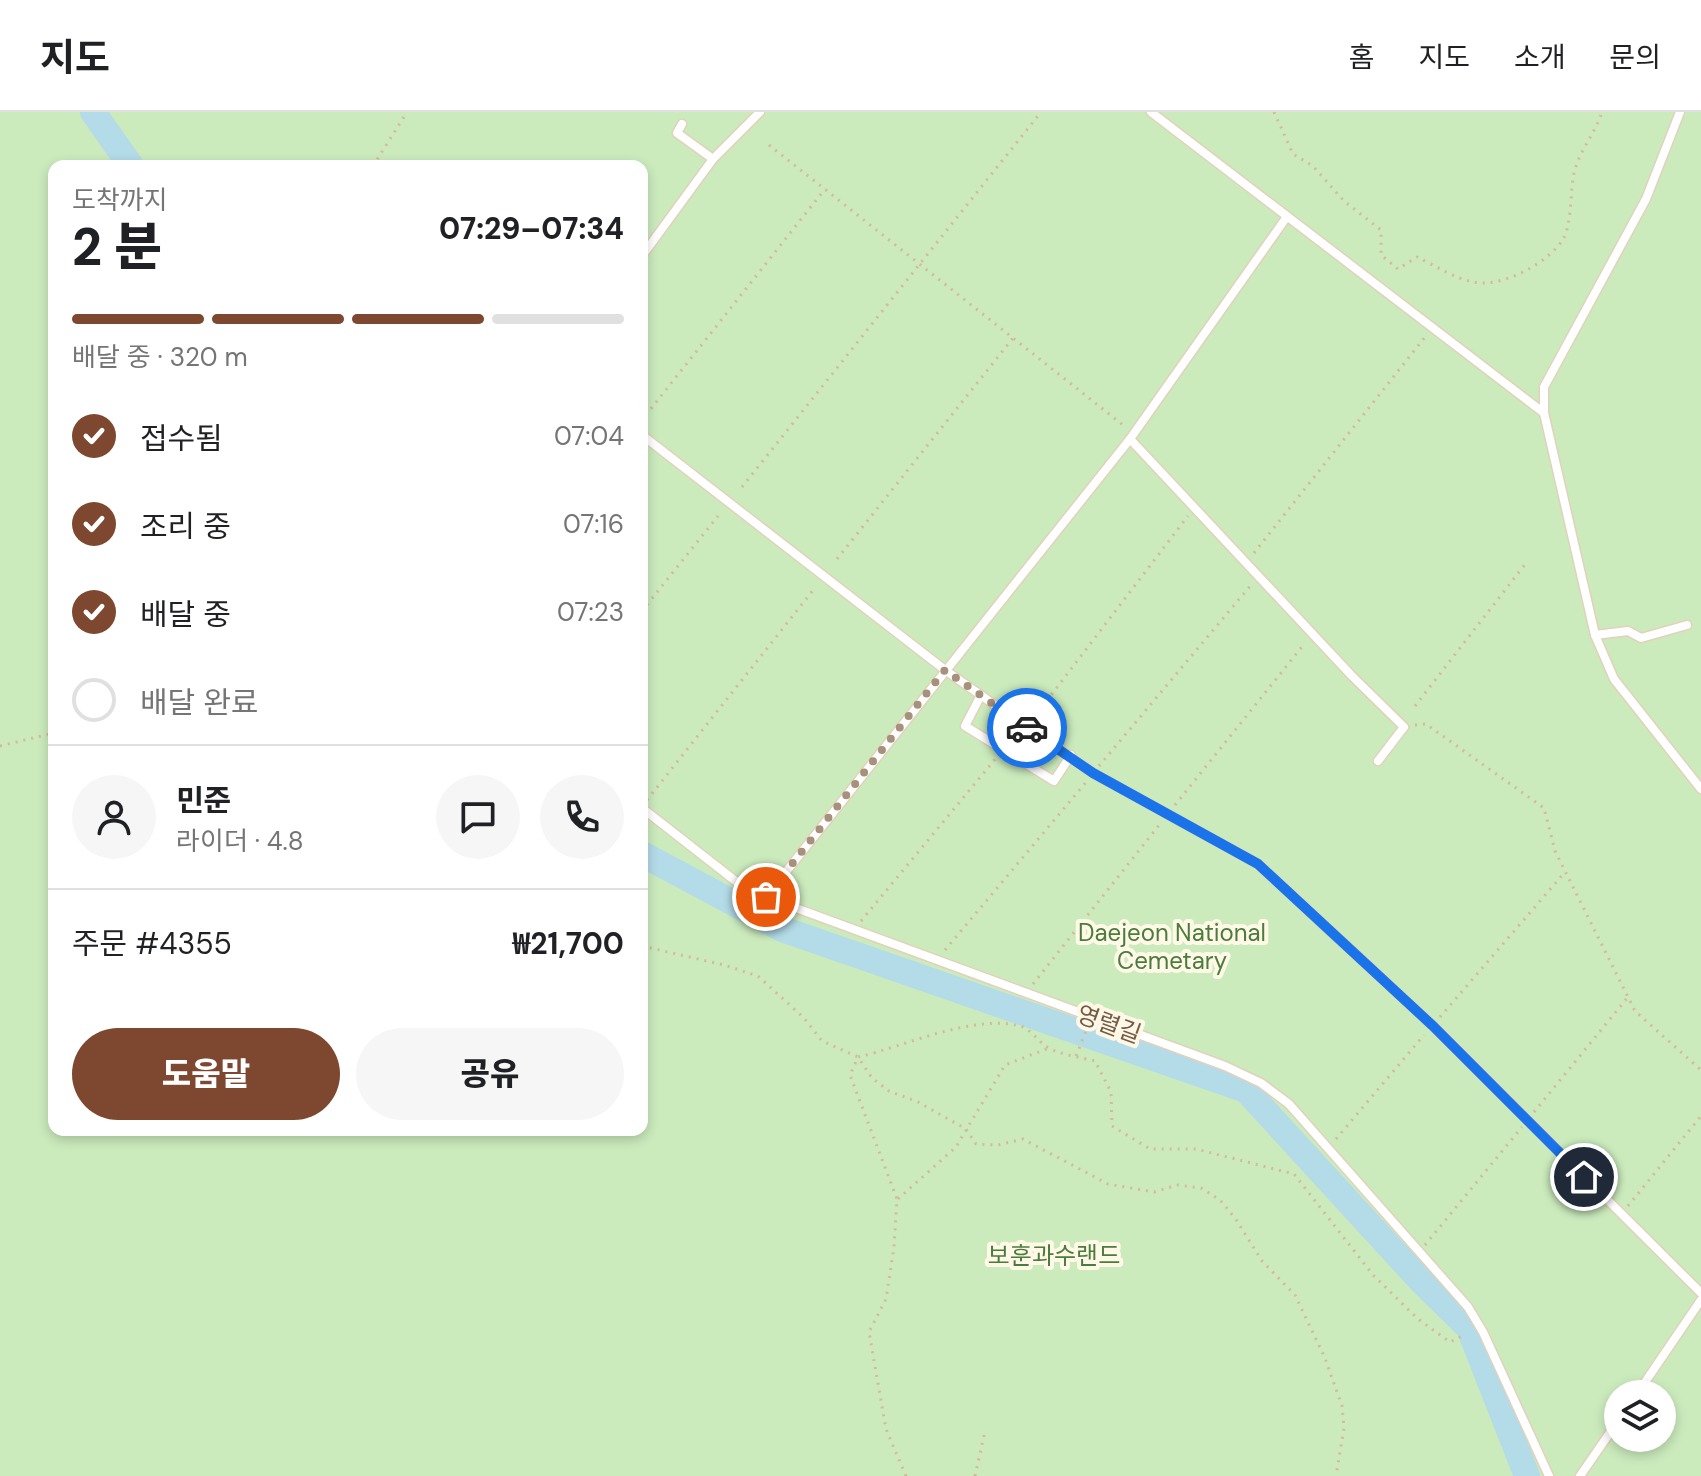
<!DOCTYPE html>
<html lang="ko">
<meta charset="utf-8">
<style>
body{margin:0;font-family:"DM Sans","Noto Sans KR",sans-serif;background:#f6f6f6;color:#202124;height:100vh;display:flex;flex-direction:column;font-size:30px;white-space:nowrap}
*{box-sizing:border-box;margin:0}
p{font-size:26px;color:#757577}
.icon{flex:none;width:44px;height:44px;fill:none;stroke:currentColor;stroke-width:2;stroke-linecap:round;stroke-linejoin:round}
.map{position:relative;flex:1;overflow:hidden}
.details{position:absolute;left:48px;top:48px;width:600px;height:976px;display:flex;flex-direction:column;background:#fff;border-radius:16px;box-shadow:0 4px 12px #0003}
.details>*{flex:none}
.fabs{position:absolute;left:1604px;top:1268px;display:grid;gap:16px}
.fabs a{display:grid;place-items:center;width:72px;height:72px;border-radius:50%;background:#fff;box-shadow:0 4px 12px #0003;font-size:40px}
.pin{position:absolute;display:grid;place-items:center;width:68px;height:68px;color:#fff;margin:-34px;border:4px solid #fff;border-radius:50%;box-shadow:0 2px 8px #0007}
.courier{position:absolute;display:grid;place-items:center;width:80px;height:80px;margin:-40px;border:6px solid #1a73e8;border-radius:50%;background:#fff;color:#222;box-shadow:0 2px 10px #0007}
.overview em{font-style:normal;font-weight:800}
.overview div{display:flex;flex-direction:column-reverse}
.overview{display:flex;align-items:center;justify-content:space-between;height:136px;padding:0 24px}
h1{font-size:52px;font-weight:800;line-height:60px}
.bar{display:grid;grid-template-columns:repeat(4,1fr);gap:12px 8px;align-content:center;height:96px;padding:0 24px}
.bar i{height:10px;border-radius:6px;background:#e0e0e0}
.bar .on{background:#7d482f}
.bar p{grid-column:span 4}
.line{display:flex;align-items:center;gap:20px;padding:0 24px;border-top:2px solid #e0e0e0}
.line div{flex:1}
.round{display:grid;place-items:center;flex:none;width:84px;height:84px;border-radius:42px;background:#f6f6f6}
ol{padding:0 24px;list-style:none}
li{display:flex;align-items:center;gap:24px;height:88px}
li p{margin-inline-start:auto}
li .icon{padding:8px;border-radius:50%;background:#7d482f;color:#fff;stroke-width:4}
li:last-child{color:#757577}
li i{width:44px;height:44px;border:4px solid #e0e0e0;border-radius:50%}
.primary-button{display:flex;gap:16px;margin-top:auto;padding:16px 24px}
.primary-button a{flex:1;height:92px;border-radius:48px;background:#7d482f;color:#fff;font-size:32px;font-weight:800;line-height:92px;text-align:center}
.primary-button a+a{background:#f6f6f6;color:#202124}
header{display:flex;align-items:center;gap:48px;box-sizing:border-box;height:112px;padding:0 40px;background:#fff;border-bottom:2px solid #e0e0e0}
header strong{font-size:38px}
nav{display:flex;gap:44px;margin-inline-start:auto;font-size:28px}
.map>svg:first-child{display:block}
</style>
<header>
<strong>지도</strong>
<nav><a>홈</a><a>지도</a><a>소개</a><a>문의</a></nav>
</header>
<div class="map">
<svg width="1701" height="1364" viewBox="0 0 1701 1364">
<rect width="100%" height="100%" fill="#fdf5df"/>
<!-- green -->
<path fill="#cbebbd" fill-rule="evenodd" d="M0,0h1701v1364h-1701zM54,54h588v964h-588zM1618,1282h44v44h-44z"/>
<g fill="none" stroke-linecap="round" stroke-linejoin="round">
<!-- river -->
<g stroke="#b3dbe8" stroke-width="26">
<path d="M93,0l38,54"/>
<path d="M642,742l140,75 464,161 176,192 47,46 58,148"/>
</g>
<defs>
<g id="lane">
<path d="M1151,0l393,301"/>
<path d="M1680,0l-34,87 -102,188v26l51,222 19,44 87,110"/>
<path d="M682,12l-5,9 36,26"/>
<path d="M642,144l71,-97 47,-47"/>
<path d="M642,323l303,235 81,57 67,46 165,91 175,162 268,267"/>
<path d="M1130,327l156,-221"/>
<path d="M1595,523l33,-4 13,7 46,-13"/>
<path d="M981,583l-16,31 89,55 17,-26"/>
<path d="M642,696l105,82 478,176 36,17 28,21 179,203 15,25 66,144"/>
<path d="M766,785l364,-458 222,237 52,51 -26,34"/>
<path d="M1637,1282l64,-94"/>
<path d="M1580,1364l38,-55"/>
</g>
</defs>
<!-- lane casing -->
<use href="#lane" stroke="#e2d1bb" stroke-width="11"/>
<!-- path -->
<g stroke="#d9b899" stroke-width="3" stroke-dasharray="2 6" stroke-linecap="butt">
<path d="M1274,0l19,42 20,12 31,35 37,29v25l17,14 19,-12c19,9 46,27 68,26 26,-1 65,-22 78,-44 9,-14 7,-48 11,-66 5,-22 21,-39 28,-61"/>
<path d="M769,33l354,280"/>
<path d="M373,54l34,-54"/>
<path d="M646,303l179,-226"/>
<path d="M742,375l299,-375"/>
<path d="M1254,441l171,-216"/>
<path d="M837,447l176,-221"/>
<path d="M642,499l76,-95"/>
<path d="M1415,594l111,-143"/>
<path d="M1032,608l156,-204"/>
<path d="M1415,613l11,-1 118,84 11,43 80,160 66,59"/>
<path d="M0,634l54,-13"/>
<path d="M1099,654l152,-181"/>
<path d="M647,688l167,-211"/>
<path d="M1175,693l130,-162"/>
<path d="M861,809l136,-164"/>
<path d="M642,834l82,19 34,11 46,42 18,23 36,16 14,21 17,13 29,11 48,27 10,15 22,1 25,-6 85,45 46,8 24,-7 23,3 19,12 15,18 27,43 33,34 30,63 17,48 2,22 -8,48"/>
<path d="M945,838l142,-169"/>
<path d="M1033,872l127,-160"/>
<path d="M1440,905l125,-145"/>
<path d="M1076,944l12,-30"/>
<path d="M1534,1000l94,-115"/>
<path d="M1336,1027l88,-104"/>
<path d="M898,1087l58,-52 49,-82 44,-17"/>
<path d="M1628,1094l73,-90"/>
<path d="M1425,1133l97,-118"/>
<path d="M906,1364l-20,-47 -17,-97 17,-33 8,-52 3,-48 -47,-124 8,-18c45,-10 119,-45 165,-30 9,4 16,15 24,20 13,8 33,10 48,14l16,31 1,34 38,23h46l98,25 79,101 45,44 32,23 14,-7"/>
<path d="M975,1364l10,-45"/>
</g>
<!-- lane -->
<use href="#lane" stroke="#fff" stroke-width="8"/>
</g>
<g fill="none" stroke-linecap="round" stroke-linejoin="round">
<!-- done -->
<path stroke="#a5917c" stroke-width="8" stroke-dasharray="0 14.4" d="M766,785l179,-227 82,58"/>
<!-- route -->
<path stroke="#1a73e8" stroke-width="10" d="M1027,616l66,45 165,91 175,162 151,151"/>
</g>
<g text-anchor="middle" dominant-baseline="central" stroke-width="8" stroke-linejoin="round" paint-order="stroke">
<!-- park labels -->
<g font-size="24" fill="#497c3d" stroke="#fff8e7">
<text x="1172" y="820">Daejeon National<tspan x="1172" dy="28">Cemetary</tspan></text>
<text x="1054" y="1143">보훈과수랜드</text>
</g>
<!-- street labels -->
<g font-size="24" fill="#755b46" stroke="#fff8e7">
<text transform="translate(1109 912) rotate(20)">영렬길</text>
</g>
</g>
</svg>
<div class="fabs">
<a><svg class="icon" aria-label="layers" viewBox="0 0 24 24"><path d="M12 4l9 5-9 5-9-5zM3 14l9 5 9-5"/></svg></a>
</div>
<div class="pin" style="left:766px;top:785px;background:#ea580c"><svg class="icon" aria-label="bag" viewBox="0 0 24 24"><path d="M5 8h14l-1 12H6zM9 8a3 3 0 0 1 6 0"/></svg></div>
<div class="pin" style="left:1584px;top:1065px;background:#1f2937"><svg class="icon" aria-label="home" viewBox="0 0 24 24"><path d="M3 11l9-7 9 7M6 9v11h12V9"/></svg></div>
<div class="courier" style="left:1027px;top:616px"><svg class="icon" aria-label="car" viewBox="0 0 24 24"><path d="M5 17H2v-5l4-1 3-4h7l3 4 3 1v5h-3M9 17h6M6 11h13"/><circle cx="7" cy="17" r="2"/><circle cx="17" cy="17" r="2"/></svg></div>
<section class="details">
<div class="overview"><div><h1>2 분</h1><p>도착까지</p></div><em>07:29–07:34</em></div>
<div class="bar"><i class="on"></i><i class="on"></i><i class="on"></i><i></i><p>배달 중 · 320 m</p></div>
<ol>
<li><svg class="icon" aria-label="check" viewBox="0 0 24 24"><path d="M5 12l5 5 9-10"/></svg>접수됨<p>07:04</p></li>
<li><svg class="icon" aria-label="check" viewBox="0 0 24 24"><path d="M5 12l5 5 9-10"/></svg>조리 중<p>07:16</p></li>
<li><svg class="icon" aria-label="check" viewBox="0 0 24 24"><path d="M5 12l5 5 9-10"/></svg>배달 중<p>07:23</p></li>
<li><i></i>배달 완료</li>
</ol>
<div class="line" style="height:144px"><a class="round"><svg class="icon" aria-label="person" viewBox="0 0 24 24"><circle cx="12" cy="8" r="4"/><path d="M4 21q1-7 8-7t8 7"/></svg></a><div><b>민준</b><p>라이더 · 4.8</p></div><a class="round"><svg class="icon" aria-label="chat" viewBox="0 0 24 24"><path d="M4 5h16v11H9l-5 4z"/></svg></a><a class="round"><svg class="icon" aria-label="phone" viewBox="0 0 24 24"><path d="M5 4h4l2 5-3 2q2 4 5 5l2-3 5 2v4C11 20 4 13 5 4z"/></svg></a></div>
<div class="line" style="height:104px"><div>주문 #4355</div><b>₩21,700</b></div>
<div class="primary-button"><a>도움말</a><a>공유</a></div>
</section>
</div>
